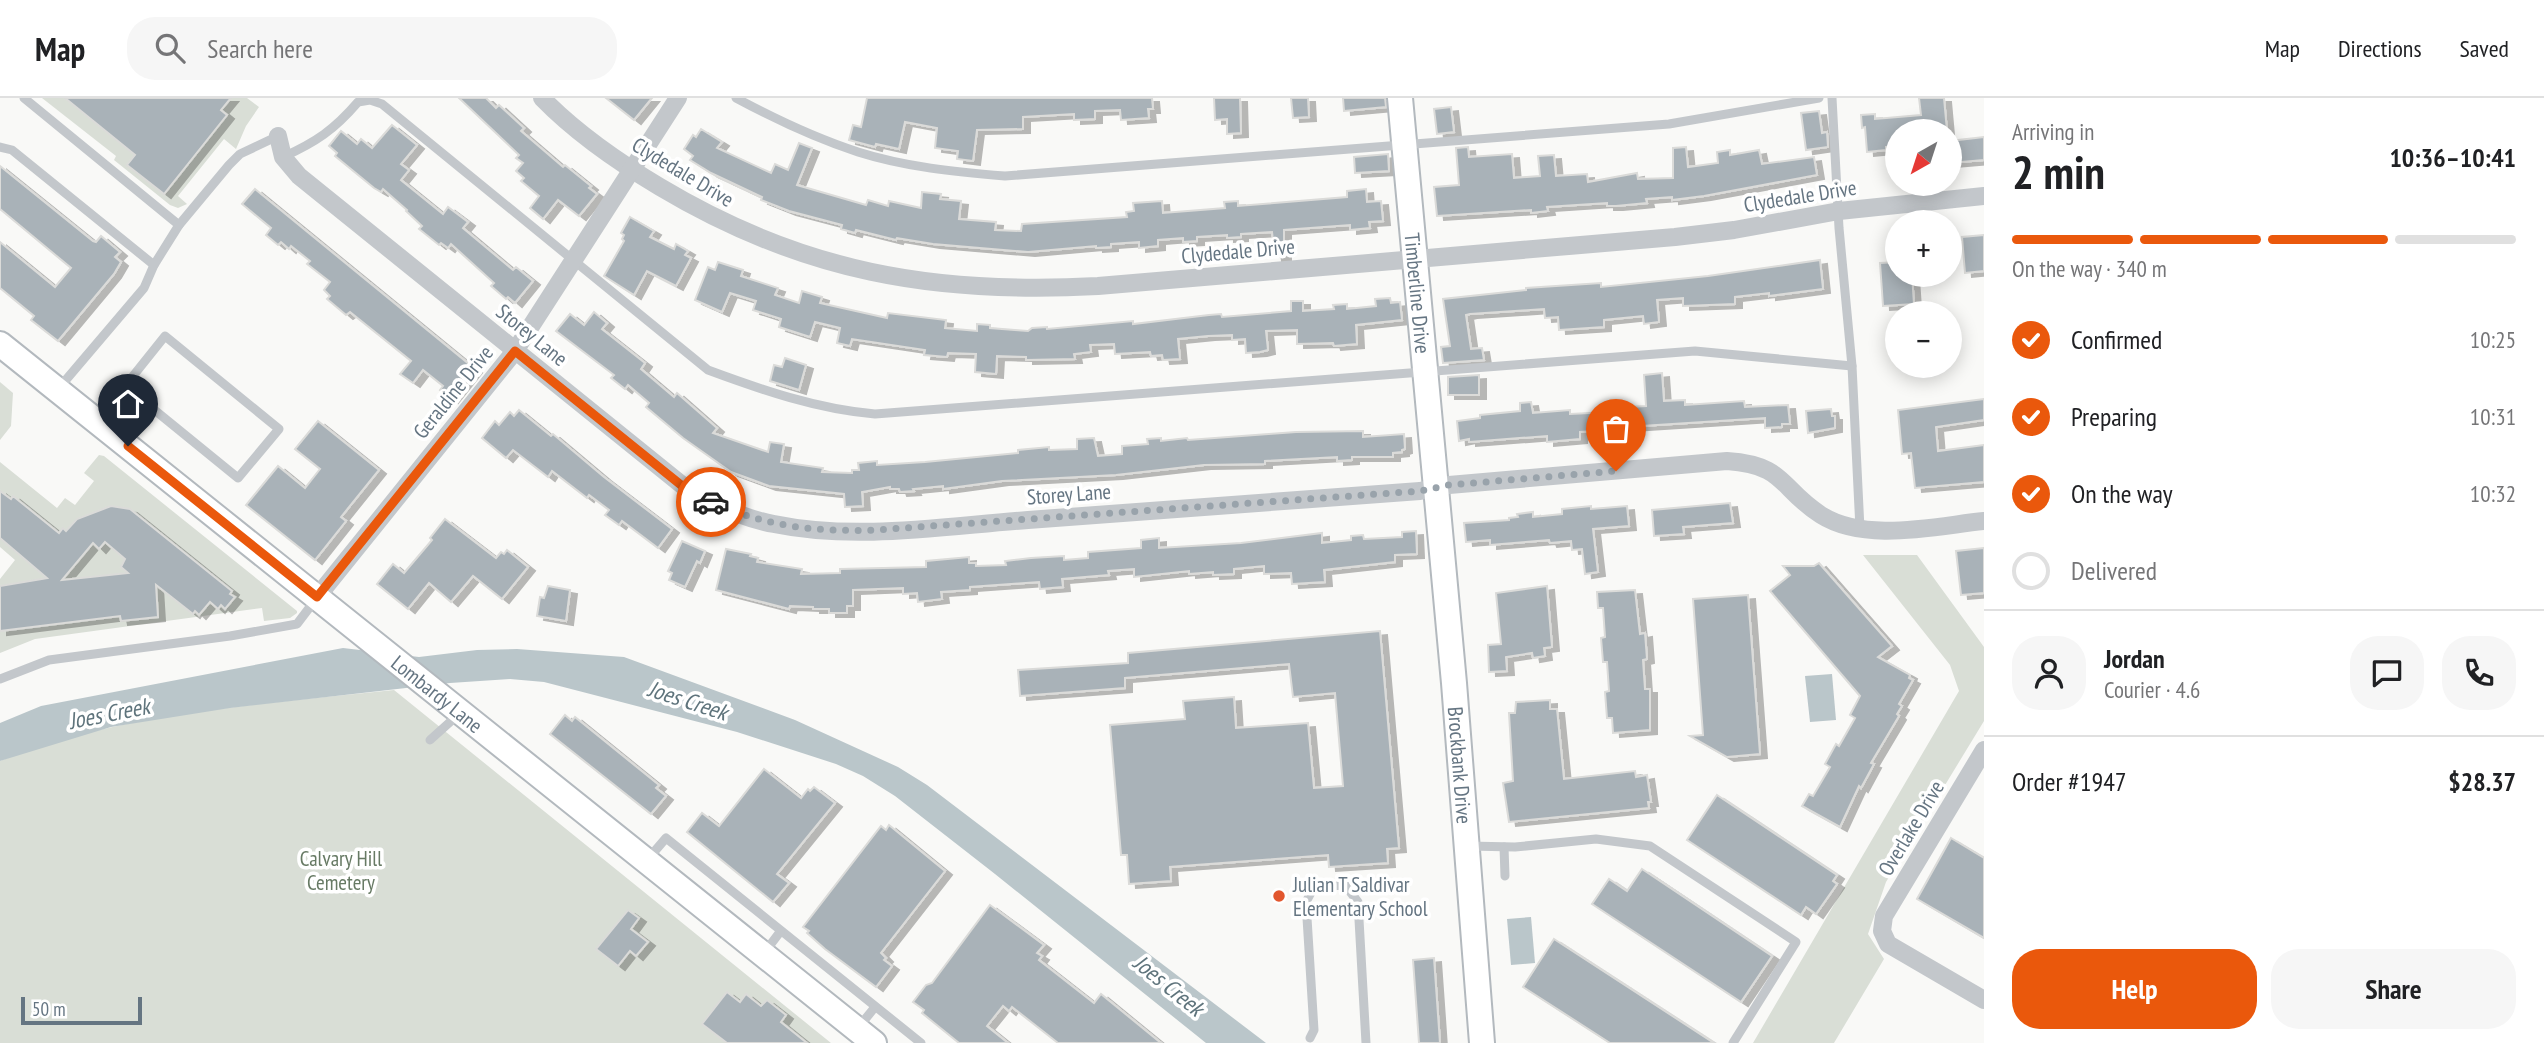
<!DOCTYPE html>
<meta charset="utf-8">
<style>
body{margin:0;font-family:"PT Sans Narrow",sans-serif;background:#f6f6f6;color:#202124;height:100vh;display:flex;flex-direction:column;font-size:26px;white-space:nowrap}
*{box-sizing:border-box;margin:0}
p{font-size:23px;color:#757577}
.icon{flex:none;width:38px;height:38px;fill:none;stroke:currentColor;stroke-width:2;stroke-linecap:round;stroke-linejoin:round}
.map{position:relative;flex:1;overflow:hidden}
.details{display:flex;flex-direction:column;background:#fff;width:560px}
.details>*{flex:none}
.needle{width:46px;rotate:219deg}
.tools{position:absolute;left:1885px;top:21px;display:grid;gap:14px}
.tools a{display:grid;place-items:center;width:77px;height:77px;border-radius:50%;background:#fff;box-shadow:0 4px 18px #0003;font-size:35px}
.scale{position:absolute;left:21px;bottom:18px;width:121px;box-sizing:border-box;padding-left:7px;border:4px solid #657582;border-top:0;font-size:19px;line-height:24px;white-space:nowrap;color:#657582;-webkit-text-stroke:5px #fff;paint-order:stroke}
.pin{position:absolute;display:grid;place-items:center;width:60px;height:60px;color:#fff;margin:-72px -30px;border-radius:50% 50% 50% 0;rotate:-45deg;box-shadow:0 0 7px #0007}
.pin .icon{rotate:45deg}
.courier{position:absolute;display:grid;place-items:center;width:70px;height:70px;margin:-35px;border:5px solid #ea580c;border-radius:50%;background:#fff;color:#222;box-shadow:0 2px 9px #0007}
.overview em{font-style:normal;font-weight:700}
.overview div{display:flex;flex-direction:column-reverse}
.overview{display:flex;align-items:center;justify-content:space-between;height:119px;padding:0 28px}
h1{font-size:46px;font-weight:700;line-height:52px}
.bar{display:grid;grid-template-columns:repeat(4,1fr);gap:10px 7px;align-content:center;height:84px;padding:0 28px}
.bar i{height:9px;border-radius:5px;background:#e0e0e0}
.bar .active{background:#ea580c}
.bar p{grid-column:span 4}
.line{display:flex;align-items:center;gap:18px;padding:0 28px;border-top:2px solid #e0e0e0}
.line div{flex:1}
.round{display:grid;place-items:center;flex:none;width:74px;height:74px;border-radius:28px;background:#f6f6f6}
ol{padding:0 28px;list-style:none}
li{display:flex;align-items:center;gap:21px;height:77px}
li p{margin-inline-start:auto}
li .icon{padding:7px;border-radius:50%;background:#ea580c;color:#fff;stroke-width:4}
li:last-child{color:#757577}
li i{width:38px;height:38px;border:4px solid #e0e0e0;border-radius:50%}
.action{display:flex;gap:14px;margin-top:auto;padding:14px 28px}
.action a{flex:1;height:80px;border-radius:28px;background:#ea580c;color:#fff;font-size:28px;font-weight:700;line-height:80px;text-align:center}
.action a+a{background:#f6f6f6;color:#202124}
header{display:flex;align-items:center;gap:42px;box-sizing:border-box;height:98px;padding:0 35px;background:#fff;border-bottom:2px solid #e0e0e0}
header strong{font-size:33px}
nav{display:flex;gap:38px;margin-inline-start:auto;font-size:24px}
.search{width:490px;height:63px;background:#f6f6f6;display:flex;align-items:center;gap:18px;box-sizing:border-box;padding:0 24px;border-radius:28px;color:#757577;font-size:26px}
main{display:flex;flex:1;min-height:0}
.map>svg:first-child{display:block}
</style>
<header>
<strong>Map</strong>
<div class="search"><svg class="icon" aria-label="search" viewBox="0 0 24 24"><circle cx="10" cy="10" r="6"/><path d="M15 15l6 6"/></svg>Search here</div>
<nav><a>Map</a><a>Directions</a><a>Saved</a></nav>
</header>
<main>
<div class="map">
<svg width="1984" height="945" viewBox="0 0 1984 945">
<defs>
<filter id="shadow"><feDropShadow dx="7" dy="4" stdDeviation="0" flood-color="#0004"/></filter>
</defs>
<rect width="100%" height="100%" fill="#f9f9f7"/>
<!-- green -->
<g fill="#d9ded6">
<path d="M42,0h205l12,9 -13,19 -10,23 -12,-10 -46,57 9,8 -9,4 -8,-3 -56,-45 2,-4z"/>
<path d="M0,284l13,11 -2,33 -11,14z"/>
<path d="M99,357l5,1 193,155v2l-7,5 -26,3 -2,-13 -227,31 -35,14v-74l15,-19 -15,-13v-85l57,46 8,-10 10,7 19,-24 -10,-8z"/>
<path d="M1863,457h54l67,92v74l-98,161 -18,52 16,25 -50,84h-81l206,-352 -9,-26z"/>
<path d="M394,592l437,353h-831v-282c120,-49 266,-57 394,-71z"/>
</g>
<!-- water -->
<g fill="#bac6ca">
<path d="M343,550l76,9 58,-7 40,-1 107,8 171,63 103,47 29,18 339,258h-60l-211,-169 -100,-78 -32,-20 -27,-12 -99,-32 -193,-50 -34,-3 -60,4 -220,25 -119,19 -111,34v-38l41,-17z"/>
<path d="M1832,576l4,46 -26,2 -5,-46z"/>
<path d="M1531,819l4,46 -24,2 -4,-46z"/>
</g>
<!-- building -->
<g fill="#a9b2b8" stroke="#dbdbd9" stroke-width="2" fill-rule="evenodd" filter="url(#shadow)">
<path d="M65,0h166l-10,12 6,5 -63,79 -37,-29 8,-10z"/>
<path d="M459,0h27l10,10 3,-3 25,23 -3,3 42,36 2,-2 26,21 -2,2 8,6 -18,22 -21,-16 -15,19 -13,-11 9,-12 -18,-15 3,-3 -8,-7 7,-8 -7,-5 3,-3z"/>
<path d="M606,0h46l-18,22z"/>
<path d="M867,0h285l1,11h-5l1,9 -28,2 -1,-10 -25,1v8l-21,1v-6l-51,3v12l-46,1 -4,31 -16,-2 1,-8 -23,-3 2,-20 -32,-6 -6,27 -23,-5 -1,3 -26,-7 4,-15 8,2z"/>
<path d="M1214,0h26l1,35 -14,1v-15l-12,1z"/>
<path d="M1291,0h17l1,19 -16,1z"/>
<path d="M1343,0h42l1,9 -42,4z"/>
<path d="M1919,0h25l3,33h-50v15l-11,1v3l-19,2 -2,-25 -3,1 -1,-13 14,-1v5l46,-4z"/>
<path d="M1451,9l3,25 -17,2 -3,-25z"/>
<path d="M1819,13l3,22 5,-1 1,15 -22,3 -5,-37z"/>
<path d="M392,27l25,20 -16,19 8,6 -8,10 42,34 5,-7 20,15 -5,6 50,42 3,-3 17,14 -18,22 -7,-6 -2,2 -15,-13 3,-3 -43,-39 -3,4 -7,-5 -2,2 -20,-16 3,-3 -16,-15 1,-1 -24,-21 -2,3 -7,-4 -39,-32 2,-3 -8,-7 12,-15 16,13 4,-5 11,9z"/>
<path d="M701,31l21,13 -5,6 54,25 4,-9 13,6 11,-27 13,5 -15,37 69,20 2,-5 20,6 1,-5 32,7 1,-16 19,2 -1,5 21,2 -2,18 37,3 -1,8 26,1 1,-7 105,-7 -1,-5 8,-1 -1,-8 29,-2 1,12 62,-5 -1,-6 14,-1v5l109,-9v-6l19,-2 1,13 14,-1 2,20 -14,1 1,6 -20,2v-5l-66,5v27h-9l-3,-25 -31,2v3l-14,1v-3l-30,2v4l-14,1v-4l-25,2v6l-19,2v-6l-28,2v3l-15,1v-2l-68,6 -95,-8 -36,-6 -1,2 -40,-10 -1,3 -14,-4 1,-4 -53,-14 -28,-11 1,-3 -51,-24 -21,-13 3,-4 -9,-7 9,-14 3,2z"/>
<path d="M1984,39v23l-34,3v-22z"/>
<path d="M1468,49l1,10 43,-3 2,24 26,-2 -2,-20 16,-1 2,21 31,-2 1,8 49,-9 1,6 35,-1v-30l13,-1 2,20 30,-4 -1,-11 13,-2v5l29,-5 3,14 52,-7 3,18 -113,21 -32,4v-3l-26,2 1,4 -31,3h-9v-3l-60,4 1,4 -17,2v-3l-94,6 -3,-29 25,-2 -3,-37z"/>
<path d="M1388,56l1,17 -34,2 -1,-16z"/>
<path d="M0,68l93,75 3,1 5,-6 19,16 -5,5 6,5 -7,12 -56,67 -27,-21 3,-4 -34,-28v-46l55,45 16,-19 -71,-59z"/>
<path d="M255,91l220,180 -24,30 -11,-9 3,-4 -20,-16 -10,13 -13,-9 11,-13 -61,-49 -4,3 -19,-16 3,-3 -6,-6 6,-8 -23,-18 3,-3 -19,-15 -2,3 -8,-7 -3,3 -12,-10 5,-7 -29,-24z"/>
<path d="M630,119l24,14 -4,6 24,12 2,-5 12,7 -3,4 6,3 -15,28 -29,-15 -13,24 -30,-19 20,-35 -2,-2 2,-4 -3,-2z"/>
<path d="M1984,137v36l-19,2 -3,-36z"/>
<path d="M1820,162l3,29 -54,7v-3l-34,4v7l-52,2v-8l-26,2 2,22 -15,2 -1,-8 -39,4v7l-45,3 -1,-13 -13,1 -1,-9 -74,5 -4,1 5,34 11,-1 2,12 -41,3 -2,-16 9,-1 -7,-47 83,-9v-2l75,-5v4l107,-11z"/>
<path d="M718,164l25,8 -2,6 37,12 -3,7 24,8 3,-12 20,6 -2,6 67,15 1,-5 58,7 -1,8 32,3v-7l13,1v3l38,3 4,-3 15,-1v2l86,-8v3l76,-9 12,-1 1,3 69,-6v-10h12v10l31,-2 -1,-4 14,-1v5l29,-3 -1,-7 15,-1 1,5 9,-1 2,18 -46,5 1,19 -23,2 -1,-3 -36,1v-14l-31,1 2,19 -8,2 -14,1 -1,-14 -13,1v-5l-24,1 -30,3 2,20 -17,1 -1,-5 -11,1 -1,-4 -35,2 -1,-10 -24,1 1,7 -17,2 1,5 -49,1v-3l-29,-1 -1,18 -21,-2 1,-18 -28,-1 -1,4 -23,-2 1,-5 -73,-11 -2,7 -13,-3 3,-15 -25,-6 -5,15 -31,-10 2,-8 -28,-9 3,-9 -26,-8 -8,19 -27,-12 13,-33 7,3z"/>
<path d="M1897,164v13h15l2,29 -31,2 -3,-43z"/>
<path d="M594,214l13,11 -5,6 43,34 -4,6 33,28 3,-4 40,35 -4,5 55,19 2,-10 14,2 -3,18 42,6 -1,4 30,1v-3h7l-1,-7 19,-2v4l48,-3 93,-9v-3l31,-3v3l28,-1v-10l17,-1 4,18 24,-2v-8l26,-2 -1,-5 14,-1v3l26,-3 1,2 108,-8 67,-1v6l41,-3 1,15 -3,1v2l-9,1v4h-41v3l-15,1v-4l-72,4v3l-61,1 -88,10 -114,6 -59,8v-3l-30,3 1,2 -14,1 -1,-3h-9v-2l-28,5 1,14 -18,1 -1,-13 -75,-8 -38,-14 -48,-34 -37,-31 3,-4 -21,-18 -3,4 -14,-11 3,-3 -58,-44 14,-17 14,11z"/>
<path d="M785,260l21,7 -7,25 -29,-9 4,-16 8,2z"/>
<path d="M1662,275l2,28 21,-1v5l59,-4 1,6 43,-2 2,19h-8v3l-17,1v-10l-154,10v2l-31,2v7l-33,3v-6l-78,6v-3l-10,2 -2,-20 23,-3v-3l40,-4v-8l11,-1 2,11 37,-3v4l59,-3 -1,-4 18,-1 -2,-31z"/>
<path d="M1479,277v20h-31v-18z"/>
<path d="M1984,301v21l-48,7 2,24 46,-6v37l-69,6 -4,-35 -9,1 -4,-44z"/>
<path d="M1831,311l1,7h3v12l-27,5 -2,-22z"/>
<path d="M519,312l32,26 2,-2 51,43 68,52 -14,19 -36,-27 -3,4 -14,-10 4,-5 -20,-15 -2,3 -35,-27 -4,6 -35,-27 -7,8 -24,-20 13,-17 4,4 11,-13 4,4z"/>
<path d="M318,323l61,49 -38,47 5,4 -31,39 -69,-55 32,-39 27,22 15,-19 -25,-20z"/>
<path d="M0,393l11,8 2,-3 46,37 4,-5 3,3 11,-12 34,-13 19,3 102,82 -2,3 5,3 -10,12 -4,-4 -3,4 -8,-7 -11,13 -4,-4 -2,3 -37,-29 2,32 -37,4 -1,-5 -120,15v-45l47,-8 -47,-40zM105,444l20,17 -4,8 7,6 -66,7 31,-37 6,6z"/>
<path d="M1730,405l3,20 -50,4 1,7 -30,2 -2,-26z"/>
<path d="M1591,408v3l36,-3 2,20 -36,3 5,43 -13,2 -3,-25 -10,1 -1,-9 -21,2 -1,-3 -59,5v-5l-24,2 -2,-19 45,-3v-2l9,-1 -1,-3 16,-2v5l29,-3v-5z"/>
<path d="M445,421l51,39 5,-6 3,2 3,-4 21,17 -26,32 -29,-23 -22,26 -22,-19 -21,26 -31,-25 16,-20 11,9 28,-33 -2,-2z"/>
<path d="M1416,433l1,23 -22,1v7l-71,8 1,12 -33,2 -1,-11 -27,1v-8l-30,3v5l-21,1v-3l-24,2v-3l-55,6v-8l-26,2 1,4 -47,4 1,8 -23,2 -1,-7 -69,5v3l-29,2 1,7 -24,3 -1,-9 -14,1v-6l-50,2v16h-6v7h-18v-4h-16v-2l-23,-1 -1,3 -73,-19 10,-41 25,5 -1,2 8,2 -1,4 45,7 -1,5 39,-1v-4l86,-2v-6l43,-4v6h7v3l30,-1 -1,-4 26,-3 33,-2v4l24,-2v-6l53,-4v-8l18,-2v10l82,-5 81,-10v10l29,-3v-4l12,-1 1,4 38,-2v-5z"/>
<path d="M682,443l23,10 -5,12 -3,-2 -12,26 -16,-7 3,-7 -4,-2z"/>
<path d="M1984,450v45l-23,2 -5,-44z"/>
<path d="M1819,465l73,83 -14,11 32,18 -1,3 4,2 -14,24 3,2 -5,8 2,2 -28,47 3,1 -13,24 -2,-2 -19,41 -38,-21 7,-12 4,2 17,-29 -5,-3 11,-20 3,2 16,-28 -5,-3 10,-19 -90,-105 20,-16 -7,-9h31z"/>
<path d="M548,488l22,4 -4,31 -29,-5 3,-19 4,1z"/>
<path d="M1547,488l5,61 -8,1 1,8 -12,2 -1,-5 -26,4 1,14 -18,1 -1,-27 13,-1 -5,-51z"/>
<path d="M1635,492l5,44 5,-1 2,26 -4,1 2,29h5v41l-37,3 -1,-15h-5l-2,-26 4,-1 -2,-29h-4l-2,-24 4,-1 -2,-29h-5l-1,-16z"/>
<path d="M1748,497l12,159 -33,3 -37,-21 13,-1 -10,-136z"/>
<path d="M1380,533l19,217 -12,1 1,14 -59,4 -1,-12 -158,12 1,14 -42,3 -2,-29h-6l-11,-130 75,-6 -2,-18 51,-4 2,31 72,-5 6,65 29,-2 -8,-93 -42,4 -4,-33 -164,14v10l-105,8 -2,-26 110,-7v-10z"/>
<path d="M1550,602v9h7l7,70 71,-8 1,6 11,-2 4,27h-3l1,6 -140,14 -6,-39 10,-2 -4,-68h6l1,-11z"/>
<path d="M565,617l7,6 3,-4 84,68 -3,3 10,8 -15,18 -101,-80z"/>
<path d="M764,671l37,29 7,-9 2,2 4,-4 21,16 -58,71 12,9 -16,19 -86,-70 15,-19 17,13z"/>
<path d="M1717,697l120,80 -4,6 4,3 -21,30 -10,-7 -5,8 -114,-75z"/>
<path d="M889,727l56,46 -64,82 5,5 -2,2 8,6 -16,21 -51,-38 -18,-16 2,-2 -6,-4 78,-101 5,4z"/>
<path d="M1951,740l33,20v80l-67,-39z"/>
<path d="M1642,771l130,87 -31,46 -149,-98 17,-25 18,12z"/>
<path d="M990,807l54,40 -7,8 5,3 -3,4 55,43 7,-9 60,49h-103l-46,-36 -3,4 -6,-5 -16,20 21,17h-49l-26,-21 -11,-9 2,-3 -11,-8 13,-17 6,-2z"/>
<path d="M628,812l11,8 -8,11 17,13 -12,14 -6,-5 -12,15 -22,-17z"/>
<path d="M1554,841l160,104h-104l-87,-56z"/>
<path d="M1434,860l6,85h-21l-6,-83z"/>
<path d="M727,894l13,10 6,-8 15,12 6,-6 19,15 -5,7 26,21h-80l-25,-19z"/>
</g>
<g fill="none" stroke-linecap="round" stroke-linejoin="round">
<defs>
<g id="secondary">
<path id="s1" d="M1400,0l54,585 28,360"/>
<path id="s2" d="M0,246l874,699"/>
</g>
</defs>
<!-- secondary casing -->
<use href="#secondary" stroke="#b3b9be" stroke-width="28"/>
<!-- lane -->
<g stroke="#c3c7cb" stroke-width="9">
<path d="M24,0l155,127 -25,40 -10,23 -85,100"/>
<path d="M736,0c39,21 79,40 122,54 47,15 98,20 147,24l664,-52 150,-26"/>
<path d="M1832,0l7,130 13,138 8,163"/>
<path d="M0,49l12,3 142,115"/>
<path d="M283,59c33,-15 51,-27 75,-55l12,-2 12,4 326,266c54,20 109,39 167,44l820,-63 157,15"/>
<path d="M179,127l50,-60 11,-11 38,-18"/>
<path d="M97,321l28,-33 113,92 41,-49 -114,-93 -40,50"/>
<path d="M0,581l49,-19 181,-24 67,-12 19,-25"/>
<path d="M430,642l30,-27"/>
<path d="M1468,748l47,1 81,-8 54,7 146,96 -63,101"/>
<path d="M1504,749l1,29"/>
<path d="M648,761l18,-21 255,205"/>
<path d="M764,855l16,-21"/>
<path d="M858,930l17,-21"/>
<path d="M1310,940l4,-8 -8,-128 8,-15 31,-2 13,17 8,141"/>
</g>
<!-- street -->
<g stroke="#c3c7cb" stroke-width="18">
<path d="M542,0c34,35 76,64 118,89 142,85 274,108 438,99l577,-49 59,-7 105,-19 145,-15"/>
<path d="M278,38l5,21 16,19 383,309c28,18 59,33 92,39 82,17 171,2 254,-4 130,-10 261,-19 392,-29l29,-6 278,-24c59,4 52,27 94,54 44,28 114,11 163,6"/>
<path d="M317,499l198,-246 163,-253"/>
<path d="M1984,652l-100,166 -2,15 6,13 96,56"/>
</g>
<!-- secondary -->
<use href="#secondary" stroke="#fff" stroke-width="24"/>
</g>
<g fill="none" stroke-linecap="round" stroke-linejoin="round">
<!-- done -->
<path stroke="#99a3ab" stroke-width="7" stroke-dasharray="0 12.6" d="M711,404c56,25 105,30 165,28l544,-39 29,-6 167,-14"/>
<!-- route -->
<path stroke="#ea580c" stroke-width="9" d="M128,348l189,151 198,-246 166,134 30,17"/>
</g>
<!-- markers -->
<circle fill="#e2572e" stroke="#fff" stroke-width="2.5" cx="1279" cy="798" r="7"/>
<g text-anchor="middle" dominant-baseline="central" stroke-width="7" stroke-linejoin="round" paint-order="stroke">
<!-- street labels -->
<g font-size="21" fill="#657582" stroke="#fff">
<text transform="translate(683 74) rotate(31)">Clydedale Drive</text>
<text transform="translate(1800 98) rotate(-9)">Clydedale Drive</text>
<text transform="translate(1238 153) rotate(-5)">Clydedale Drive</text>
<text stroke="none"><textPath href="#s1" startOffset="196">Timberline Drive</textPath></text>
<text transform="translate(532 237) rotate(39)">Storey Lane</text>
<text transform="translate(453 294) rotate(-51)">Geraldine Drive</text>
<text transform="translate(1069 396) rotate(-4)">Storey Lane</text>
<text stroke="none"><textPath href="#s2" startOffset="560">Lombardy Lane</textPath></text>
<text stroke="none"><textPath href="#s1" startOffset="670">Brockbank Drive</textPath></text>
<text transform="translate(1911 730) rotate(-59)">Overlake Drive</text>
</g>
<!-- park labels -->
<g font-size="21" fill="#677a64" stroke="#fff">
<text x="341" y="760">Calvary Hill<tspan x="341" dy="24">Cemetery</tspan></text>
</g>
<!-- poi labels -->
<g font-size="21" fill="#657582" stroke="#fff" text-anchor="start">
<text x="1293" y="786">Julian T Saldivar<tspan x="1293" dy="24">Elementary School</tspan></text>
</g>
<!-- water labels -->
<g font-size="23" font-style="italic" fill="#5f747c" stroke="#fff">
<text transform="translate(688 602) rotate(18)">Joes Creek</text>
<text transform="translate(109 615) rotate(-11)">Joes Creek</text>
<text transform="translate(1169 887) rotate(39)">Joes Creek</text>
</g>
</g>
</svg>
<div class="tools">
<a><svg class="needle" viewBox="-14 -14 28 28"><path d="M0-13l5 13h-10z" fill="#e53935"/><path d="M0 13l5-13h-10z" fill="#757577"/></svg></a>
<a>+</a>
<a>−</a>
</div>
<div class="scale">50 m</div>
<div class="pin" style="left:1616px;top:373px;background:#ea580c"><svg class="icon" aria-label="bag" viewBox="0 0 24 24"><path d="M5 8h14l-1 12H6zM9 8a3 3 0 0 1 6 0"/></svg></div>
<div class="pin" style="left:128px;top:348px;background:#1f2937"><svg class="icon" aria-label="home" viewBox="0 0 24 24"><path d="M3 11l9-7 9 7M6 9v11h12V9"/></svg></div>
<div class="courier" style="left:711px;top:404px"><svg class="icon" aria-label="car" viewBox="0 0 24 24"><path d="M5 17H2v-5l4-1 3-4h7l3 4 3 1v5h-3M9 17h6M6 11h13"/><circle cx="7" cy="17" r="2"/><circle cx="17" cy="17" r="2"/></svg></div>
</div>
<section class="details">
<div class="overview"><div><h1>2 min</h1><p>Arriving in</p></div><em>10:36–10:41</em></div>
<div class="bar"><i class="active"></i><i class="active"></i><i class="active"></i><i></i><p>On the way · 340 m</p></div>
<ol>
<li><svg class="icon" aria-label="check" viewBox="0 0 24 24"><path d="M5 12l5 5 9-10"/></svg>Confirmed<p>10:25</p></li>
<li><svg class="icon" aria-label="check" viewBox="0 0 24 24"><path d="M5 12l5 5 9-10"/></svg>Preparing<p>10:31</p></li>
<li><svg class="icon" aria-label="check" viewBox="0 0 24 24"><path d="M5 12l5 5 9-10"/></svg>On the way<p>10:32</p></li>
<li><i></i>Delivered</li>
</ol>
<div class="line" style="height:126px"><a class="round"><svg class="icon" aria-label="person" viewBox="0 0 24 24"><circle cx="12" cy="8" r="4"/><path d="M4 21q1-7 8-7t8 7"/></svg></a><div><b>Jordan</b><p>Courier · 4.6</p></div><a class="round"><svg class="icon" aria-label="chat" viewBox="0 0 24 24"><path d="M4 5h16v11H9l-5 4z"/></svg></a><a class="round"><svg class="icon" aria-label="phone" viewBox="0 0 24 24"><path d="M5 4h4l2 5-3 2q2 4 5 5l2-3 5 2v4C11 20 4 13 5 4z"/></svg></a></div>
<div class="line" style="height:91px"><div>Order #1947</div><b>$28.37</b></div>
<div class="action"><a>Help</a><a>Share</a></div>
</section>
</main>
